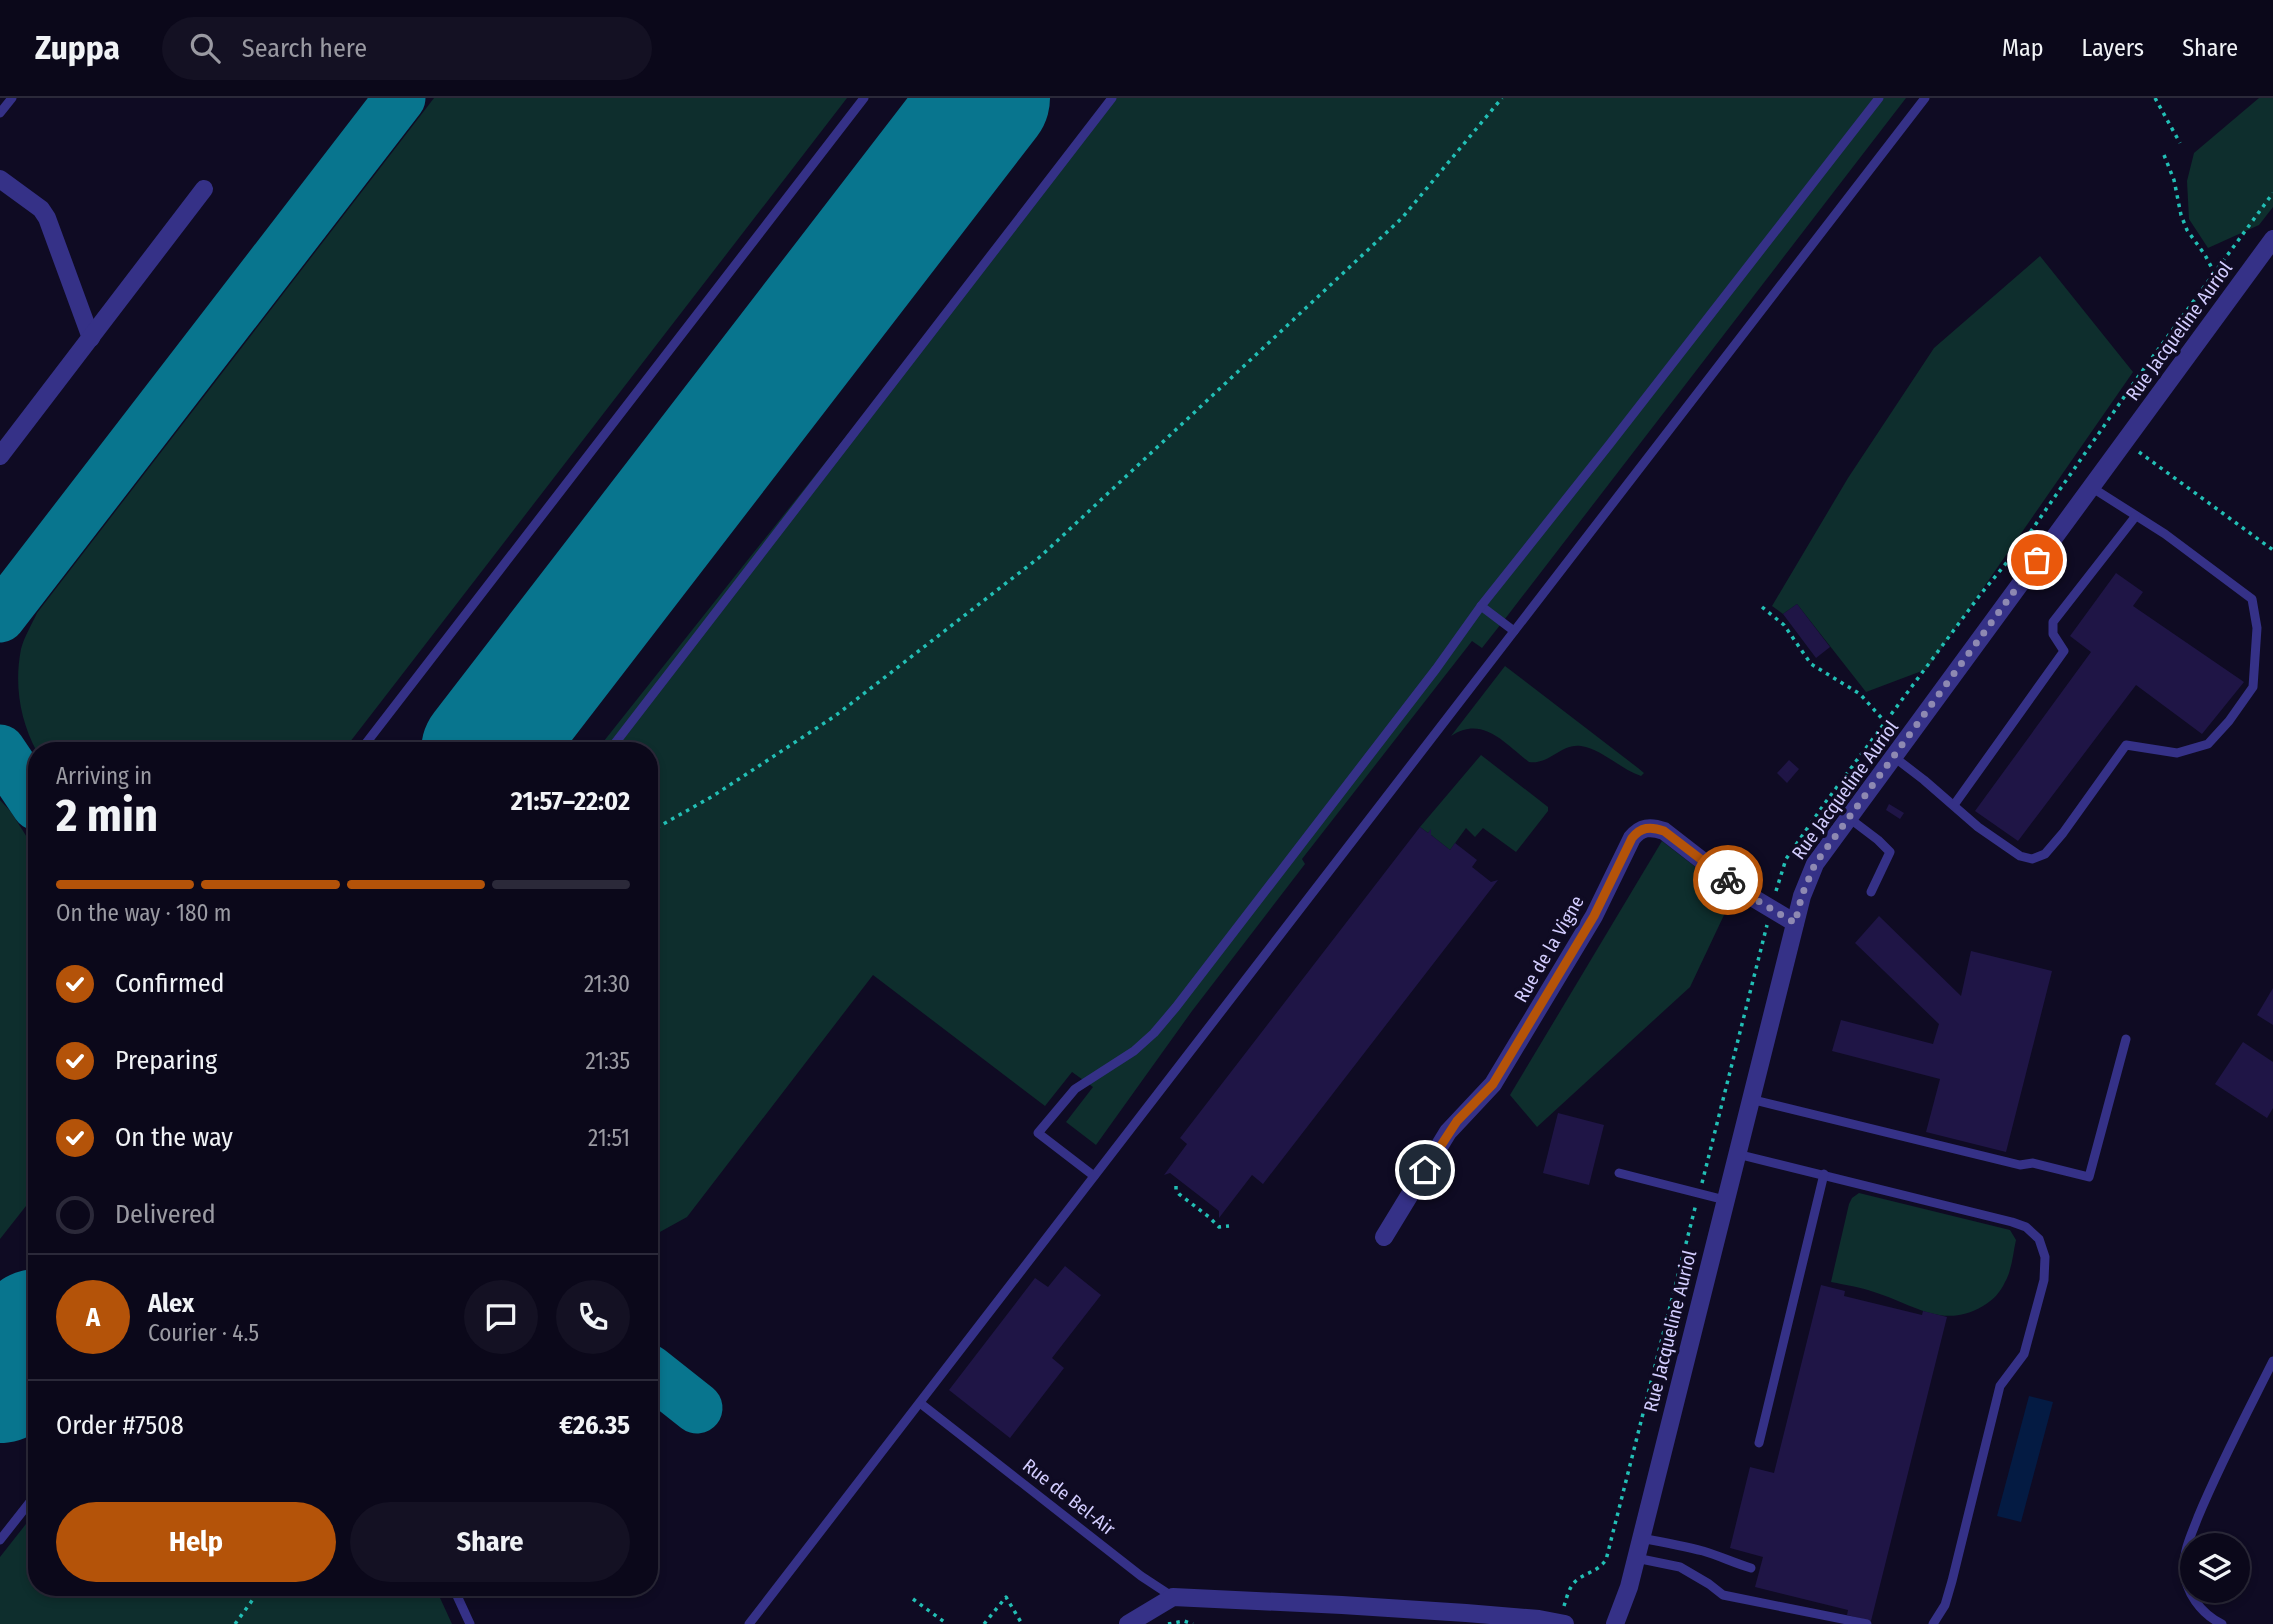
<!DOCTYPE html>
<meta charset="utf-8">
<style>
body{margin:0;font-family:"Fira Sans Condensed",sans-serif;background:#141123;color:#f1f3f6;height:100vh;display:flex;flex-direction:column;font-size:26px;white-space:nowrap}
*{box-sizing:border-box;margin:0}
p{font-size:23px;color:#9a9aa2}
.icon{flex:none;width:38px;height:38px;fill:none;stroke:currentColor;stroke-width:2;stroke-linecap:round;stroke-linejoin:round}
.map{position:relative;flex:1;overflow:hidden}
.panel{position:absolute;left:28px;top:644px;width:630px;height:854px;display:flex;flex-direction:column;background:#0b081a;border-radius:28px;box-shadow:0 4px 10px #0003,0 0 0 2px #2b2939}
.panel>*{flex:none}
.controls{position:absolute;left:2180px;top:1435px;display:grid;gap:14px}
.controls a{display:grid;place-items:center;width:70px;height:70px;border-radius:50%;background:#0b081a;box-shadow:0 4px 10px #0003,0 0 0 2px #2b2939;font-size:35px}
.pin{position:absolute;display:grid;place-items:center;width:60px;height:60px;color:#fff;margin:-30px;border:4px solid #fff;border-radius:50%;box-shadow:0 2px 7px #0007}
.courier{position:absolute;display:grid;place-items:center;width:70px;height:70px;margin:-35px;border:5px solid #b45309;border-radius:50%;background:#fff;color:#222;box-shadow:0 2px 9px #0007}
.head em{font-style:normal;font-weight:700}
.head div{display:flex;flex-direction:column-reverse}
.head{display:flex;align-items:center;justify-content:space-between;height:119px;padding:0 28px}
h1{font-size:46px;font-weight:700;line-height:52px}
.bar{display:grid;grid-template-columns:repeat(4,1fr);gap:10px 7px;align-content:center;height:84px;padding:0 28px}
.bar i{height:9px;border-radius:5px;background:#2b2939}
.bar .current{background:#b45309}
.bar p{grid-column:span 4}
.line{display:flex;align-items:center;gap:18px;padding:0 28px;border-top:2px solid #2b2939}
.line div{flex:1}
.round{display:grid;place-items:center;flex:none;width:74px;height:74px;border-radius:37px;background:#141123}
ol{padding:0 28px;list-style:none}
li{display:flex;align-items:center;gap:21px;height:77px}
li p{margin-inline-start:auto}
li .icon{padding:7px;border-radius:50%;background:#b45309;color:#fff;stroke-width:4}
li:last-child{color:#9a9aa2}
li i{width:38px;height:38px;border:4px solid #2b2939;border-radius:50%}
.button{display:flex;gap:14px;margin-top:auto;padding:14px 28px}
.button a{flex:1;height:80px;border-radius:42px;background:#b45309;color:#fff;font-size:28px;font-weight:700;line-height:80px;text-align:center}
.button a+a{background:#141123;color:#f1f3f6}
header{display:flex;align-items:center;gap:42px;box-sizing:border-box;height:98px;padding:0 35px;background:#0b081a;border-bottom:2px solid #2b2939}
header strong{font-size:33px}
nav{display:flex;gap:38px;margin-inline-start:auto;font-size:24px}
.search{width:490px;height:63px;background:#141123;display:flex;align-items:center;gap:18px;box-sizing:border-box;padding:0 24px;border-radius:38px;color:#9a9aa2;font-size:26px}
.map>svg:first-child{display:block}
</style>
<header>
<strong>Zuppa</strong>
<div class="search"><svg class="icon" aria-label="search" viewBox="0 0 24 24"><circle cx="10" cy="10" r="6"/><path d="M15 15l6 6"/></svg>Search here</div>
<nav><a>Map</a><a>Layers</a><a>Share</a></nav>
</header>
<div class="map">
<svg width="2273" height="1526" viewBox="0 0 2273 1526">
<rect width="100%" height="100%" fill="#0f0b23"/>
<!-- green -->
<g fill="#0e2e2d">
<path d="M434,0h413l-504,653 -306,1c-17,-32 -23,-67 -16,-103 3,-12 11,-25 16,-36z"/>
<path d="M1115,0h791l-398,517 -26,33 -10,-7 -170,218 3,5 -113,147 -96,134 -30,-23 27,-35 -21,-15 -27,34 -172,-131 -186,242 -38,21v-487h-53z"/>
<path d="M2259,0h14v109l-14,18 -51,23 -19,-29 -2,-38 7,-28z"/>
<path d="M2040,158l93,116 -206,297 -61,23 -69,-88 -14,10 -11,-8 76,-128 86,-130z"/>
<path d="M1505,568l133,102 6,5 -3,3c-21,-7 -39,-27 -60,-30 -20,-3 -31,19 -52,16 -25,-19 -46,-47 -78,-26z"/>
<path d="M1481,657l67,52v4l-32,41 -33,-24 -8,9 -9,-9 -16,22 -19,-15v-5l-3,3 -8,-6z"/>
<path d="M0,702l11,12 26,41v339l-37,47z"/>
<path d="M1662,743l71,55 -43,91 -153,140 -27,-32z"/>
<path d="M1859,1095l151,37 6,10c-3,13 -4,30 -11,42 -5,11 -12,18 -22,24 -40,24 -70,-2 -109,-14 -14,-5 -28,-7 -43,-10l18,-78 3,-6z"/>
<path d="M37,1412v77h398l17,37h-452v-67z"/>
</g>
<!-- water -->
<path fill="#041b43" d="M2029,1298l24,6 -32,120 -24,-6z"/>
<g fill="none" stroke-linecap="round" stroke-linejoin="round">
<!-- taxiway -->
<g stroke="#08758e" stroke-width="51">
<path d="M0,519l400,-519"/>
<path d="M0,652l37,55"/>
<path d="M649,1272l48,38"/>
</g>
<!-- runway -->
<g stroke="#08758e" stroke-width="126">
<path d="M484,653l503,-653"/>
<path d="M0,1282l37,-48"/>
</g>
</g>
<!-- building -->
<g fill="#1f1546">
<path d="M2116,475l27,19 -10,14 111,76 -42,52 -66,-49 -118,156 -43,-30 116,-159 -21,-16z"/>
<path d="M1797,506l33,43 -14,11 -33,-44z"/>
<path d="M1789,662l10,9 -12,14 -10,-10z"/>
<path d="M1889,706l15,9 -4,6 -14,-9z"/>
<path d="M1420,729l8,6 3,-4v6l19,15 5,-7 22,17 -5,7 19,15 7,-2 -235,304 -11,-9 -33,43v-7l-49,-38 -6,2 23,-31 -7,-6z"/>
<path d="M1879,818l82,80 10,-45 81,20 -46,181 -80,-20 14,-53 -108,-28 9,-31 92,24 6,-20 -84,-81z"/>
<path d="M2273,890v37l-16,-10z"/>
<path d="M2243,944l30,20v46l-6,10 -52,-34z"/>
<path d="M1558,1015l46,12 -15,60 -46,-12z"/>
<path d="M1065,1168l36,29 -49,63 12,10 -54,70 -61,-48 86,-112 13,9z"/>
<path d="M1821,1187l24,6 -1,5 78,19 1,-4 24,6 -76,304 -24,-6 1,-5 -93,-23 8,-30 -33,-9 20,-81 24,6z"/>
</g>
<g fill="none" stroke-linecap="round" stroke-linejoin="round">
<!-- path -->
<g stroke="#22bfb5" stroke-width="3.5" stroke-dasharray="3.5 5" stroke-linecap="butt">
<path d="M2155,0l25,45"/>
<path d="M2164,57l10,25 7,35 6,15 18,25 9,17"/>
<path d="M2139,354l134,98"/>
<path d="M1762,509l22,18 27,39 49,30 26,29"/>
<path d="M649,734l64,-36 122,-80 206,-160 361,-338 100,-120"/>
<path d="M1776,793l10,-32 39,-56 155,-208 42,-51 116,-167 135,-184"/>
<path d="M1702,1085l65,-258"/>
<path d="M1176,1088v4l3,4 30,23 10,10 10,-1"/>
<path d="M913,1501l34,25"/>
<path d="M1564,1508c3,-9 5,-20 13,-26 10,-8 20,-8 29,-20l90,-356"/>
<path d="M235,1526l27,-37"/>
<path d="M984,1526l22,-27 16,27"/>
<path d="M1168,1526l16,-3 9,3"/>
</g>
<!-- service -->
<g stroke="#353187" stroke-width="9">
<path d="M0,15l12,-15"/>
<path d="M1481,508l33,25"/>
<path d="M360,653l504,-653"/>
<path d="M609,653l503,-653"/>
<path d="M1894,659l30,23 54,47 42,29 12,3 13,-5 18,-21 63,-88 51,8 31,-9 21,-23 24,-34 4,-59 -5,-29 -87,-65 -74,-47"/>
<path d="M1954,707l110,-154 -11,-17v-12l82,-105"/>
<path d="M1849,720l29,22 12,12 -19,40"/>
<path d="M1750,1001l270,66 13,-2 56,14 37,-138"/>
<path d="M1737,1056l275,68 14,5 13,12 6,18 -1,23 -20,74 -24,32 -48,195 -7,24 -12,19"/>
<path d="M1619,1075l106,27"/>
<path d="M1094,1078l-56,-43 37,-44 59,-38 20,-18 22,-26 260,-338 45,-63 128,-161 270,-347"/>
<path d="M920,1305l221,173 32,21"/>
<path d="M1759,1345l65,-269"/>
<path d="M1641,1440c21,4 42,8 62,13 17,5 31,12 48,17"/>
<path d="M0,1442l37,-47"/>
<path d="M1636,1460l44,9 29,17 14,11 144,29"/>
<path d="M453,1489l17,37"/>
<path d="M749,1526l1176,-1526"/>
<path d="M2222,1526c-21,-10 -37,-32 -38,-55 -1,-18 8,-36 14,-52 22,-53 49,-104 75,-156"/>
</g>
<!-- minor -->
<g stroke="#353187" stroke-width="18">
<path d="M0,81l41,30 6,9 44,120"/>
<path d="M0,358l204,-267"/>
<path d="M1384,1139l64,-105 45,-48 101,-168 38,-78c9,-11 18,-12 32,-7l76,59 55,33"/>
<path d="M1128,1526l45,-27 169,8 124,8 73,6 26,5"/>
</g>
<!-- tertiary -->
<path stroke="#353187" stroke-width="18" d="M1615,1526l14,-37 173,-691 13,-32 458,-625"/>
</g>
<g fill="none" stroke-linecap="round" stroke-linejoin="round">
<!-- done -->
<path stroke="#8e89b2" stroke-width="7" stroke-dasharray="0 12.6" d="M1728,782l12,10 55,33 7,-28 13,-31 222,-304"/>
<!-- route -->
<path stroke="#b45309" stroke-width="9" d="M1425,1072l32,-49 36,-37 101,-168 38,-78c9,-11 18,-12 32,-7l64,49"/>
</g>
<g text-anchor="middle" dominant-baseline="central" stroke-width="7" stroke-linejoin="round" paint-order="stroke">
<!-- street labels -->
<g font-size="19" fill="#d3cdff" stroke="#0f0b23">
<text transform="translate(2179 233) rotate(-54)">Rue Jacqueline Auriol</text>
<text transform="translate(1845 692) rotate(-54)">Rue Jacqueline Auriol</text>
<text transform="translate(1549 851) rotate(-60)">Rue de la Vigne</text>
<text transform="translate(1670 1233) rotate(-76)">Rue Jacqueline Auriol</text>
<text transform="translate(1069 1399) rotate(38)">Rue de Bel-Air</text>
</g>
</g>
</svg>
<div class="controls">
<a><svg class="icon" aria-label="layers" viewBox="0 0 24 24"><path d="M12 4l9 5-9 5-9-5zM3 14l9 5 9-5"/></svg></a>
</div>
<div class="pin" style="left:2037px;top:462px;background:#ea580c"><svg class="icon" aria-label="bag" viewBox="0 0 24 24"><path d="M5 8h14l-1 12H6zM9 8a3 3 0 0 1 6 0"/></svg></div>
<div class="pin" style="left:1425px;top:1072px;background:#1f2937"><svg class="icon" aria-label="home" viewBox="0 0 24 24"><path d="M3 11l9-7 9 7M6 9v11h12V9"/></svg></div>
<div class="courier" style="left:1728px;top:782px"><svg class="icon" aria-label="bike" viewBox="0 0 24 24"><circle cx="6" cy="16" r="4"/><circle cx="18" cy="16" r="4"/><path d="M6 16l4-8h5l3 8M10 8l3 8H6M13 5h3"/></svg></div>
<section class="panel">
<div class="head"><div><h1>2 min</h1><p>Arriving in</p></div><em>21:57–22:02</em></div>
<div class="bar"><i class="current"></i><i class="current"></i><i class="current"></i><i></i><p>On the way · 180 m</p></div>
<ol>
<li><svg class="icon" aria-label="check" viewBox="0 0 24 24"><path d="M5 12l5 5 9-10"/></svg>Confirmed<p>21:30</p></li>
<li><svg class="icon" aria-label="check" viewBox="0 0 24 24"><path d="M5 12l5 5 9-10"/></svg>Preparing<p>21:35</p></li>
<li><svg class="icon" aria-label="check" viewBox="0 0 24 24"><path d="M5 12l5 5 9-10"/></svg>On the way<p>21:51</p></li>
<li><i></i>Delivered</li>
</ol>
<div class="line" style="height:126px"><b class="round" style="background:#b45309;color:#fff">A</b><div><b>Alex</b><p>Courier · 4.5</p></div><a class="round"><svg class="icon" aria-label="chat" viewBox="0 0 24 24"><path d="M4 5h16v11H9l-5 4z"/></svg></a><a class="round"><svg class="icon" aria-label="phone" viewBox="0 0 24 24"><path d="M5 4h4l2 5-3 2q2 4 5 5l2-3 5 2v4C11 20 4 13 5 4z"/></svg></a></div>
<div class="line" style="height:91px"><div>Order #7508</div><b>€26.35</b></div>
<div class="button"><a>Help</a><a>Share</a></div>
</section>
</div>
